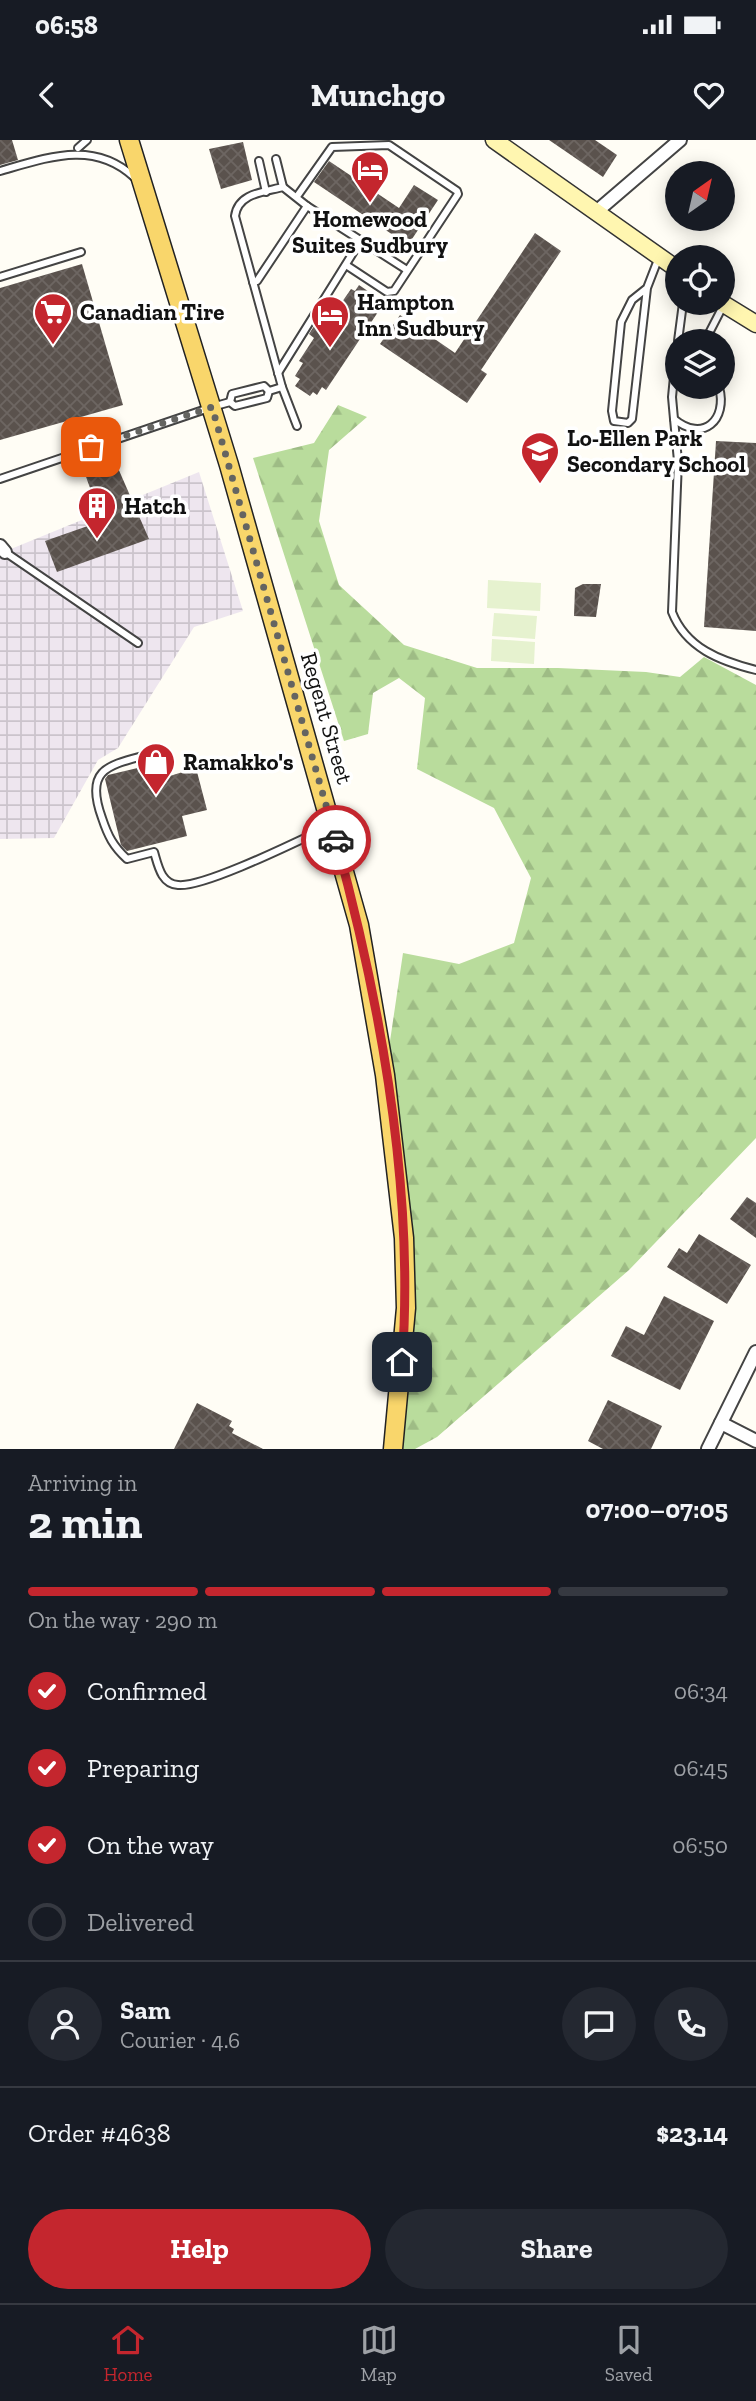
<!DOCTYPE html>
<meta charset="utf-8">
<style>
body{margin:0;font-family:"Zilla Slab",serif;background:#242831;color:#f1f3f6;height:100vh;display:flex;flex-direction:column;font-size:26px;white-space:nowrap}
*{box-sizing:border-box;margin:0}
p{font-size:23px;color:#9ea1a6}
.icon{flex:none;width:38px;height:38px;fill:none;stroke:currentColor;stroke-width:2;stroke-linecap:round;stroke-linejoin:round}
.map{position:relative;height:1309px;overflow:hidden}
.panel{display:flex;flex-direction:column;background:#171b24;flex:1}
.panel>*{flex:none}
.needle{width:46px;rotate:34deg}
.tools{position:absolute;left:665px;top:21px;display:grid;gap:14px}
.tools a{display:grid;place-items:center;width:70px;height:70px;border-radius:50%;background:#171b24;box-shadow:0 4px 18px #0003;font-size:35px}
.pin{position:absolute;display:grid;place-items:center;width:60px;height:60px;color:#fff;margin:-30px;border-radius:14px;box-shadow:0 4px 10px #0006}
.courier{position:absolute;display:grid;place-items:center;width:70px;height:70px;margin:-35px;border:5px solid #c4262e;border-radius:50%;background:#fff;color:#222;box-shadow:0 2px 9px #0007}
.overview em{font-style:normal;font-weight:700}
.overview div{display:flex;flex-direction:column-reverse}
.overview{display:flex;align-items:center;justify-content:space-between;height:119px;padding:0 28px}
h1{font-size:46px;font-weight:700;line-height:52px}
.bar{display:grid;grid-template-columns:repeat(4,1fr);gap:10px 7px;align-content:center;height:84px;padding:0 28px}
.bar i{height:9px;border-radius:5px;background:#363941}
.bar .current{background:#c4262e}
.bar p{grid-column:span 4}
.line{display:flex;align-items:center;gap:18px;padding:0 28px;border-top:2px solid #363941}
.line div{flex:1}
.round{display:grid;place-items:center;flex:none;width:74px;height:74px;border-radius:37px;background:#242831}
ol{padding:0 28px;list-style:none}
li{display:flex;align-items:center;gap:21px;height:77px}
li p{margin-inline-start:auto}
li .icon{padding:7px;border-radius:50%;background:#c4262e;color:#fff;stroke-width:4}
li:last-child{color:#9ea1a6}
li i{width:38px;height:38px;border:4px solid #363941;border-radius:50%}
.button{display:flex;gap:14px;margin-top:auto;padding:14px 28px}
.button a{flex:1;height:80px;border-radius:42px;background:#c4262e;color:#fff;font-size:28px;font-weight:700;line-height:80px;text-align:center}
.button a+a{background:#242831;color:#f1f3f6}
.status{display:flex;justify-content:space-between;align-items:center;height:49px;padding:0 35px;background:#171b24;direction:ltr}
.status svg{height:19px;fill:currentColor}
header{display:flex;justify-content:space-between;align-items:center;height:91px;padding:0 28px;background:#171b24;font-size:32px;font-weight:700}
.menu{display:flex;justify-content:space-around;align-items:center;height:98px;border-top:2px solid #363941;background:#171b24;font-size:19px;color:#9ea1a6}
.menu a{display:grid;justify-items:center;gap:4px}
.menu .current{color:#c4262e}
.map>svg:first-child{display:block}
</style>
<div class="status"><b>06:58</b><svg viewBox="0 0 49 12"><path d="M0 12V9h3v3zM5 12V6h3v6zM10 12V3h3v9zM15 12V0h3v12zM26 1h20v11H26zM47 4h2v5h-2z"/></svg></div>
<header><svg class="icon" aria-label="back" viewBox="0 0 24 24"><path d="M15 5l-7 7 7 7"/></svg>Munchgo<svg class="icon" aria-label="heart" viewBox="0 0 24 24"><path d="M12 20l-8-8c-3-5 5-10 8-4 3-6 11-1 8 4z"/></svg></header>
<div class="map">
<svg width="756" height="1309" viewBox="0 0 756 1309">
<defs>
<pattern id="industrial-grid" width="8" height="8" patternUnits="userSpaceOnUse" patternTransform="scale(1.75)"><rect width="8" height="8" fill="#eee6ef"/><path d="M0 4h8M4 0v8" fill="none" stroke="#cbc4cc"/></pattern>
<pattern id="forest-firs" width="22" height="20" patternUnits="userSpaceOnUse" patternTransform="scale(1.75)"><rect width="22" height="20" fill="#b9dc9c"/><path d="M5 1l3.5 6h-7zM16 11l3.5 6h-7z" fill="#9ebc85"/></pattern>
<pattern id="building-cross-hatch" width="8" height="8" patternUnits="userSpaceOnUse" patternTransform="scale(1.75)"><rect width="8" height="8" fill="#5a524d"/><path d="M0 0l8 8M0 8l8-8" fill="none" stroke="#6d6662"/></pattern>
</defs>
<rect width="100%" height="100%" fill="#fffdf5"/>
<!-- industrial -->
<path fill="url(#industrial-grid)" d="M199,332l44,139 -49,16 -76,121 -20,12 -44,78 -54,1v-293l6,5z"/>
<!-- forest -->
<path fill="url(#forest-firs)" d="M338,265l29,12 -38,33 -10,71 20,64 65,60 73,23h81l88,4 34,5 24,-20 52,28v453l-127,132 -192,167 -22,12h-22l13,-141 -21,-233 18,-122 56,11 55,-21 17,-65 -37,-70 -77,-39 8,-71 -26,-20 -26,15 -5,41 -24,7 -91,-283 61,-15z"/>
<!-- pitch -->
<g fill="#e6f2cf">
<path d="M488,440l53,3 -1,28 -53,-3z"/>
<path d="M494,473l43,3 -2,23 -43,-3z"/>
<path d="M492,499l43,3 -1,22 -43,-3z"/>
</g>
<!-- building -->
<g fill="url(#building-cross-hatch)">
<path d="M0,0h12l6,20 -18,5z"/>
<path d="M549,0h46l22,15 -14,22z"/>
<path d="M243,2l9,38 -31,9 -12,-40z"/>
<path d="M329,21l70,47 15,-23 24,15 -30,45 -94,-63z"/>
<path d="M535,93l26,18 -80,119 6,4 -20,29 -87,-59 20,-29 55,38z"/>
<path d="M82,124l41,141 -123,35v-152z"/>
<path d="M359,145l16,11 -1,3 4,3 -5,7 5,3 -52,78 -4,-3 -5,8 -4,-3 -3,4 -15,-10 5,-7 -5,-3 8,-13 -4,-2 15,-23 -5,-4 11,-17 5,4 14,-21 3,2 9,-13 4,2z"/>
<path d="M716,301l40,2v188l-52,-4z"/>
<path d="M111,312l38,87 -92,33 -12,-31 57,-20 -21,-58z"/>
<path d="M583,444h18l-5,33 -22,-1 1,-28z"/>
<path d="M146,626l4,16 46,-14 11,42 -25,6 5,20 -60,15 -6,-6 -16,-66 3,-4z"/>
<path d="M747,1057l9,6v35l-26,-19z"/>
<path d="M699,1094l52,31 -24,39 -60,-37 12,-19 8,5z"/>
<path d="M664,1156l50,25 -34,69 -69,-34 15,-30 18,9z"/>
<path d="M608,1260l54,26 -11,23h-48l-15,-8z"/>
<path d="M197,1263l35,18 -3,5 5,3 -2,4 31,16h-89z"/>
</g>
<g fill="none" stroke-linecap="round" stroke-linejoin="round">
<defs>
<g id="lane">
<path d="M78,8l9,-8"/>
<path d="M276,19l7,28"/>
<path d="M259,21l7,31"/>
<path d="M0,31c49,-14 94,-31 134,6"/>
<path d="M298,55l34,-48 57,-2 68,46 1,3 -64,97 -7,1 -41,-27"/>
<path d="M0,137l81,-25"/>
<path d="M253,142l4,-1 50,-75"/>
<path d="M647,148l-15,12 -11,22 -9,89 2,10 14,2 4,-4 15,-131 12,-31"/>
<path d="M678,201l5,-38"/>
<path d="M705,201l18,-35"/>
<path d="M677,206l-5,51 2,22c29,24 54,1 45,-32"/>
<path d="M278,233l83,-133"/>
<path d="M282,247l-47,-171c3,-23 29,-24 48,-29l24,19 100,64"/>
<path d="M230,262l2,-8 32,-8 5,5"/>
<path d="M674,279l4,42 -6,151c14,36 48,49 84,58"/>
<path d="M0,339l212,-72 18,-5 5,4 32,-8 2,-7 13,-4 15,39"/>
<path d="M5,412l133,91"/>
<path d="M154,613c-43,12 -71,13 -52,65 6,18 11,28 25,41l27,-7c4,13 7,32 24,33 26,3 124,-46 152,-59"/>
</g>
<g id="street">
<path d="M596,72l84,-72"/>
<path d="M0,406l5,6"/>
<path d="M721,1283l35,18"/>
<path d="M708,1309l48,-97"/>
</g>
<g id="secondary">
<path d="M494,0l183,129"/>
<path d="M722,163l34,21"/>
</g>
<path id="primary" d="M129,0l100,325 130,460 26,150 19,163 2,70 -13,141"/>
</defs>
<!-- lane casing -->
<use href="#lane" stroke="#444" stroke-width="10"/>
<!-- street casing -->
<use href="#street" stroke="#444" stroke-width="16"/>
<!-- secondary casing -->
<use href="#secondary" stroke="#333" stroke-width="19"/>
<!-- primary casing -->
<use href="#primary" stroke="#222" stroke-width="21"/>
<!-- lane -->
<use href="#lane" stroke="#fff" stroke-width="6"/>
<!-- street -->
<use href="#street" stroke="#fff" stroke-width="12"/>
<!-- secondary -->
<use href="#secondary" stroke="#fff6b0" stroke-width="16"/>
<!-- primary -->
<use href="#primary" stroke="#f9d66b" stroke-width="18"/>
</g>
<g fill="none" stroke-linecap="round" stroke-linejoin="round">
<!-- done -->
<path stroke="#646461" stroke-width="7" stroke-dasharray="0 12.6" d="M91,307l121,-40 124,433"/>
<!-- route -->
<path stroke="#c4262e" stroke-width="9" d="M336,700c45,165 79,351 66,522"/>
</g>
<!-- icons -->
<defs>
<symbol id="hotel-pin" viewBox="-11 -11 22 30"><path d="M0 17L-7.5 6A9.5 9.5 0 1 1 7.5 6Z" fill="#c4262e" stroke="#fff"/><path d="M-6-4.5h1.5V1H6V5H4.5V3h-9V5H-6ZM-4 0a1.8 1.8 0 1 1 3.6 0ZM.5 0V-2.5h3Q6-2.5 6 0Z" fill="#fff"/></symbol>
<symbol id="supermarket-pin" viewBox="-11 -11 22 30"><path d="M0 17L-7.5 6A9.5 9.5 0 1 1 7.5 6Z" fill="#c4262e" stroke="#fff"/><path d="M-6-5.5h2.5l.6 2H6L4.5 2H-2.5L-4.4-4H-6ZM-1.5 3.2a1.3 1.3 0 1 0 .1 0ZM3 3.2a1.3 1.3 0 1 0 .1 0Z" fill="#fff"/></symbol>
<symbol id="school-pin" viewBox="-11 -11 22 30"><path d="M0 17L-7.5 6A9.5 9.5 0 1 1 7.5 6Z" fill="#c4262e" stroke="#fff"/><path d="M0-5L7-2L0 1L-7-2ZM-4 1L0 2.5L4 1V4Q0 6-4 4Z" fill="#fff"/></symbol>
<symbol id="building-pin" viewBox="-11 -11 22 30"><path d="M0 17L-7.5 6A9.5 9.5 0 1 1 7.5 6Z" fill="#c4262e" stroke="#fff"/><path d="M-4-6H4V6H1V3H-1V6H-4ZM-2.5-4.3h1.7v1.8h-1.7ZM.8-4.3h1.7v1.8H.8ZM-2.5-1h1.7V.8h-1.7ZM.8-1h1.7V.8H.8Z" fill="#fff"/></symbol>
<symbol id="shop-pin" viewBox="-11 -11 22 30"><path d="M0 17L-7.5 6A9.5 9.5 0 1 1 7.5 6Z" fill="#c4262e" stroke="#fff"/><path d="M-5-2.5h2.3a2.7 3.5 0 0 1 5.4 0H5L5.5 6h-11ZM-1.5-2.5h3a1.5 2.3 0 0 0-3 0Z" fill="#fff"/></symbol>
</defs>
<g fill-rule="evenodd">
<use href="#hotel-pin" x="348" y="8" width="44" height="60"/>
<use href="#supermarket-pin" x="31" y="150" width="44" height="60"/>
<use href="#hotel-pin" x="308" y="153" width="44" height="60"/>
<use href="#school-pin" x="518" y="289" width="44" height="60"/>
<use href="#building-pin" x="75" y="344" width="44" height="60"/>
<use href="#shop-pin" x="134" y="600" width="44" height="60"/>
</g>
<g text-anchor="middle" dominant-baseline="central" stroke-width="7" stroke-linejoin="round" paint-order="stroke">
<!-- poi labels -->
<g font-size="23" font-weight="bold" fill="#111" stroke="#fff" text-anchor="start">
<text x="370" y="79" text-anchor="middle">Homewood<tspan x="370" dy="26">Suites Sudbury</tspan></text>
<text x="357" y="162">Hampton<tspan x="357" dy="26">Inn Sudbury</tspan></text>
<text x="80" y="172">Canadian Tire</text>
<text x="567" y="298">Lo-Ellen Park<tspan x="567" dy="26">Secondary School</tspan></text>
<text x="124" y="366">Hatch</text>
<text x="183" y="622">Ramakko's</text>
</g>
<!-- street labels -->
<g font-size="23" fill="#111" stroke="#fff">
<text transform="translate(327 578) rotate(74)">Regent Street</text>
</g>
</g>
</svg>
<div class="tools">
<a><svg class="needle" viewBox="-14 -14 28 28"><path d="M0-13l5 13h-10z" fill="#e53935"/><path d="M0 13l5-13h-10z" fill="#9ea1a6"/></svg></a>
<a><svg class="icon" aria-label="locate" viewBox="0 0 24 24"><circle cx="12" cy="12" r="6"/><path d="M12 2v4M12 18v4M2 12h4M18 12h4"/></svg></a>
<a><svg class="icon" aria-label="layers" viewBox="0 0 24 24"><path d="M12 4l9 5-9 5-9-5zM3 14l9 5 9-5"/></svg></a>
</div>
<div class="pin" style="left:91px;top:307px;background:#ea580c"><svg class="icon" aria-label="bag" viewBox="0 0 24 24"><path d="M5 8h14l-1 12H6zM9 8a3 3 0 0 1 6 0"/></svg></div>
<div class="pin" style="left:402px;top:1222px;background:#1f2937"><svg class="icon" aria-label="home" viewBox="0 0 24 24"><path d="M3 11l9-7 9 7M6 9v11h12V9"/></svg></div>
<div class="courier" style="left:336px;top:700px"><svg class="icon" aria-label="car" viewBox="0 0 24 24"><path d="M5 17H2v-5l4-1 3-4h7l3 4 3 1v5h-3M9 17h6M6 11h13"/><circle cx="7" cy="17" r="2"/><circle cx="17" cy="17" r="2"/></svg></div>
</div>
<section class="panel">
<div class="overview"><div><h1>2 min</h1><p>Arriving in</p></div><em>07:00–07:05</em></div>
<div class="bar"><i class="current"></i><i class="current"></i><i class="current"></i><i></i><p>On the way · 290 m</p></div>
<ol>
<li><svg class="icon" aria-label="check" viewBox="0 0 24 24"><path d="M5 12l5 5 9-10"/></svg>Confirmed<p>06:34</p></li>
<li><svg class="icon" aria-label="check" viewBox="0 0 24 24"><path d="M5 12l5 5 9-10"/></svg>Preparing<p>06:45</p></li>
<li><svg class="icon" aria-label="check" viewBox="0 0 24 24"><path d="M5 12l5 5 9-10"/></svg>On the way<p>06:50</p></li>
<li><i></i>Delivered</li>
</ol>
<div class="line" style="height:126px"><a class="round"><svg class="icon" aria-label="person" viewBox="0 0 24 24"><circle cx="12" cy="8" r="4"/><path d="M4 21q1-7 8-7t8 7"/></svg></a><div><b>Sam</b><p>Courier · 4.6</p></div><a class="round"><svg class="icon" aria-label="chat" viewBox="0 0 24 24"><path d="M4 5h16v11H9l-5 4z"/></svg></a><a class="round"><svg class="icon" aria-label="phone" viewBox="0 0 24 24"><path d="M5 4h4l2 5-3 2q2 4 5 5l2-3 5 2v4C11 20 4 13 5 4z"/></svg></a></div>
<div class="line" style="height:91px"><div>Order #4638</div><b>$23.14</b></div>
<div class="button"><a>Help</a><a>Share</a></div>
</section>
<nav class="menu">
<a class="current"><svg class="icon" aria-label="home" viewBox="0 0 24 24"><path d="M3 11l9-7 9 7M6 9v11h12V9"/></svg>Home</a>
<a><svg class="icon" aria-label="map" viewBox="0 0 24 24"><path d="M3 6l6-2 6 2 6-2v14l-6 2-6-2-6 2zM9 4v14M15 6v14"/></svg>Map</a>
<a><svg class="icon" aria-label="saved" viewBox="0 0 24 24"><path d="M7 4h10v16l-5-4-5 4z"/></svg>Saved</a>
</nav>
